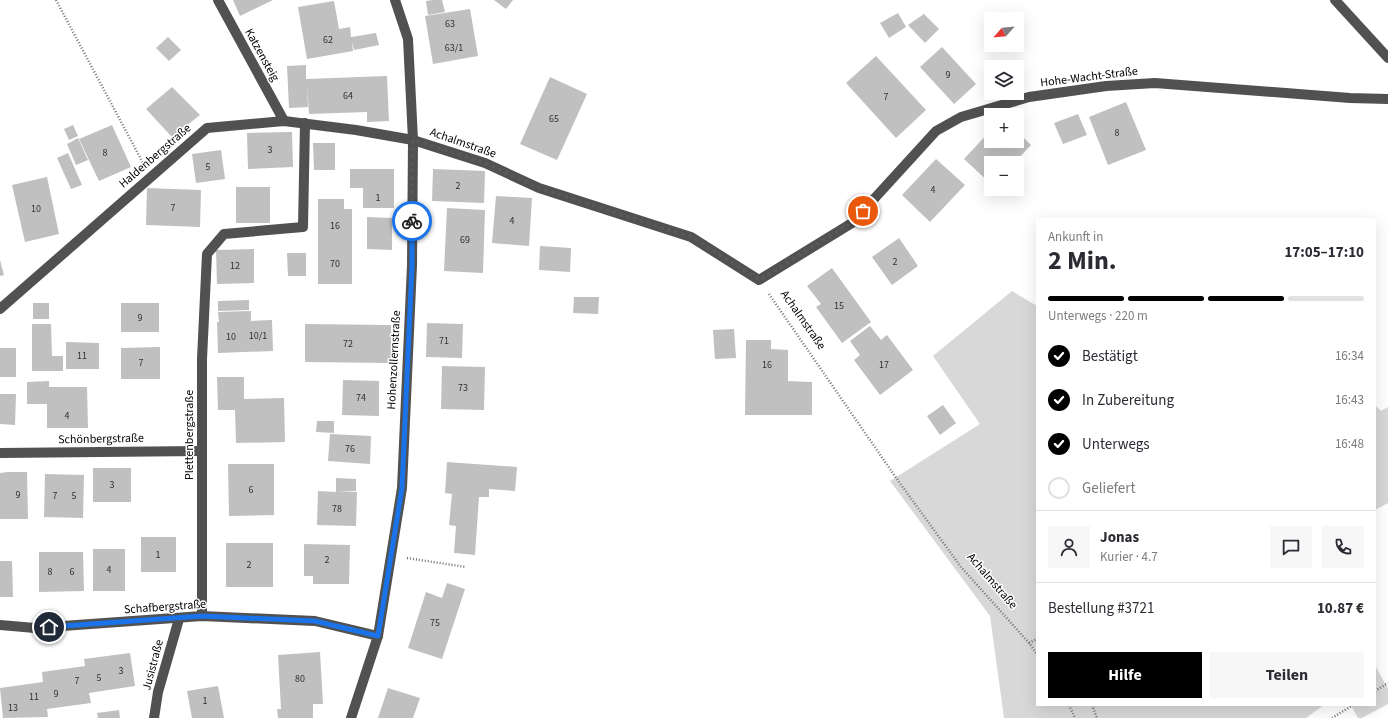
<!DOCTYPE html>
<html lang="de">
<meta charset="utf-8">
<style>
body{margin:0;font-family:"Source Sans 3",sans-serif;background:#f7f7f7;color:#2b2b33;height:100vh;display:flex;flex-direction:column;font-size:15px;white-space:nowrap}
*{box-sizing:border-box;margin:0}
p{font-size:13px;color:#7c7c81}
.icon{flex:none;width:22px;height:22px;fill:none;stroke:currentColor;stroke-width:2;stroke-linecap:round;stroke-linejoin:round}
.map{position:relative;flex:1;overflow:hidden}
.details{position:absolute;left:1036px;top:218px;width:340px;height:488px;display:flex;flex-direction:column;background:#fff;border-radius:0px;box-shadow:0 4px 16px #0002}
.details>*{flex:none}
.needle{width:26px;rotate:243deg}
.controls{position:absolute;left:984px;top:12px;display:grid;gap:8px}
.controls a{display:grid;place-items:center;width:40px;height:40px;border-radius:0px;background:#fff;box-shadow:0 4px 16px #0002;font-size:20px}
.pin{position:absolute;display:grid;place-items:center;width:34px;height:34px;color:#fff;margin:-17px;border:2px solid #fff;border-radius:50%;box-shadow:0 1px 4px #0007}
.courier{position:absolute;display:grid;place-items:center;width:40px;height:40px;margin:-20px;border:3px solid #1a73e8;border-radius:50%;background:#fff;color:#222;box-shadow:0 1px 5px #0007}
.head em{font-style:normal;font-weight:700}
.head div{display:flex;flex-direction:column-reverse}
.head{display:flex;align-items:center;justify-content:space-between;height:68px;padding:0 12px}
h1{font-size:26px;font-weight:700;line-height:30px}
.bar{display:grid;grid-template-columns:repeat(4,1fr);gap:6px 4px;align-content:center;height:48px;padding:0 12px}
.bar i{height:5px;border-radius:3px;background:#e1e1e2}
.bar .current{background:#000}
.bar p{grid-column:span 4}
.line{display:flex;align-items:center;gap:10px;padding:0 12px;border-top:1px solid #e1e1e2}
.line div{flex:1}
.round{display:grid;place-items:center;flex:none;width:42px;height:42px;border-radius:0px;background:#f7f7f7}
ol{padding:0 12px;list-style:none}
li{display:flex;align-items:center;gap:12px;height:44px}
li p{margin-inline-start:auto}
li .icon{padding:4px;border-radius:50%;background:#000;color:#fff;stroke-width:4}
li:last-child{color:#7c7c81}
li i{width:22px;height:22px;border:2px solid #e1e1e2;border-radius:50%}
.action{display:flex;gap:8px;margin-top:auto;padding:8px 12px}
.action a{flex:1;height:46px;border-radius:0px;background:#000;color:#fff;font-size:16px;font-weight:700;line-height:46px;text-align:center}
.action a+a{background:#f7f7f7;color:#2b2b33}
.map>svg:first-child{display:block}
</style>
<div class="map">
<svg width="1388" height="718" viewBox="0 0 1388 718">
<rect width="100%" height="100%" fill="#fff"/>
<!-- green -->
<g fill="#d8d8d8">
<path d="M1012,291l25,15v399h287l-18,13h-302l-14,-102 -100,-135 90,-57 -47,-68z"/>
<path d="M1375,405l6,6 7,-4v96l-13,7z"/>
<path d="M1375,665l13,24v15l-26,14h-4l-7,-13h24z"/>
</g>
<!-- building -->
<g fill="#c0c0c0">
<path d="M233,0h40l-33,16z"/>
<path d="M433,0h9l3,12 -17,3 -2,-14z"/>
<path d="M494,0h19l-7,9z"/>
<path d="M334,1l5,28 11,-2 1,10 25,-4 3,12 -25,5 -2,-8 1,9 -46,8 -9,-52z"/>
<path d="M470,9l8,47 -45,8 -8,-48z"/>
<path d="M898,13l8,14 -17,11 -9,-15z"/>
<path d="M924,14l15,15 -14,14 -17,-18z"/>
<path d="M168,37l13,13 -12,11 -13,-13z"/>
<path d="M942,47l34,37 -22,20 -34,-37z"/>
<path d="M876,56l50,54 -30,28 -50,-55z"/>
<path d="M306,65v14l81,-3 2,45 -22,1v-10l-58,2 -2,-30 1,23 -19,1 -2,-42z"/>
<path d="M550,77l37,17 -30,66 -37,-16z"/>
<path d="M172,87l28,28 -28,22 -26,-28z"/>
<path d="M1126,102l20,48 -38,15 -19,-48z"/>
<path d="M1078,114l9,21 -24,9 -9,-21z"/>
<path d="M73,125l5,11 -9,4 -5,-11z"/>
<path d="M112,125l19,42 -32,14 -20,-42z"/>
<path d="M991,130v11h26v-10l14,14 -17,18h-23v21l-27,-25z"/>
<path d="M292,132l1,35 -45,2 -1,-36z"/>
<path d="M78,138l10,22 -12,5 -9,-21z"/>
<path d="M313,143h22v27h-21z"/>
<path d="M221,150l4,29 -29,4 -4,-29z"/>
<path d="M68,153l14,32 -11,4 -14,-31z"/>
<path d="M936,159l29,26 -35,37 -28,-27z"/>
<path d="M350,169h44v39h-31v-20h-13z"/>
<path d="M433,169l52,2 -1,32 -52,-2z"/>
<path d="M47,177l12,57 -34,8 -13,-57z"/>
<rect x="236" y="187" width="34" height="36"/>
<path d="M147,188l54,2 -1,37 -54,-2z"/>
<path d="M496,196l36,2 -3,48 -37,-3z"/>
<path d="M318,199h26v10h8v75h-34z"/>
<path d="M447,208l38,2 -2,63 -39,-2z"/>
<path d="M367,217l25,1v32l-25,-1z"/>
<path d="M899,238l19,28 -26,19 -20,-28z"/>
<path d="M540,246l31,2 -1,24 -31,-2z"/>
<path d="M254,249v34l-37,1 -1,-34z"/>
<path d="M287,253h19v23h-18z"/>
<path d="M0,260l4,15 -4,1z"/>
<path d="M832,268l39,54 -29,21 -26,-36 5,-3 -14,-18z"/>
<path d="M574,297h25l-1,17 -25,-1z"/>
<path d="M249,300v10l-31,1v-10z"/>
<rect x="33" y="303" width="16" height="16"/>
<rect x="121" y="303" width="38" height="29"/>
<path d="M251,311v10l21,-1 1,31 -55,2 -1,-31h2l-1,-10z"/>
<path d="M427,323l36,1 -1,34 -36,-1z"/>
<path d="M32,324h19l1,32h11v15h-31z"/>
<path d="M305,324l86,1v38l-86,-1z"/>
<path d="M870,326l11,14 6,-5 26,35 -33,25 -26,-35 6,-5 -10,-14z"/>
<path d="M734,329l2,29 -21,1 -2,-29z"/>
<path d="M746,340h25v9l17,1v31l24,1v33h-67z"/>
<path d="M66,342l33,1v26h-33z"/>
<path d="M160,347v32h-39v-31z"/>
<rect x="0" y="348" width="16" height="29"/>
<path d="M442,366l43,1 -1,43 -43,-1z"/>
<path d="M217,377h27v22l40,-1 1,44 -49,1 -1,-33h-17z"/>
<path d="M343,380l36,1v35l-37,-1z"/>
<path d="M49,381v6h38l1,41h-41v-24h-20v-22z"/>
<path d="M0,394h16l-1,31 -15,-1z"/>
<path d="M943,405l13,18 -16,12 -13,-19z"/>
<path d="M317,421h17v12l-18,-1z"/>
<path d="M330,434l41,2 -1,28 -42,-3z"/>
<path d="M447,462l70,5 -2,24 -26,-2v8h-10l-4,58 -21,-2 2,-27 -7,-1 3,-31 -7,-1z"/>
<path d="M228,464h46v51l-45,1z"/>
<rect x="93" y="468" width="38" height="34"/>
<path d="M8,472h19l1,47h-28v-46z"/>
<path d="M45,474l39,1 -1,43 -39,-1z"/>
<path d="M336,478l20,1v12l-18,1h19l-1,34 -39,-1 1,-34 18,1z"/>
<rect x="141" y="537" width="35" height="35"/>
<rect x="226" y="543" width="47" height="44"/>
<path d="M304,544l46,1 -1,39h-36v-8h-9z"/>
<rect x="93" y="549" width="32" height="42"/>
<path d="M39,552h44l1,39 -45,1z"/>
<path d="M0,561h12l1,36h-13z"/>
<path d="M447,583l18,6 -23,70 -34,-11 18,-56 16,6z"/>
<path d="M320,652l3,52h-10v14h-35l-1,-9h4l-3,-54z"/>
<path d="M130,653l5,33 -46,7 2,10 -44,6 1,8 -45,1 -3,-30 43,-6 -1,-10 43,-6 -1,-7z"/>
<path d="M218,686l6,32h-32l-5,-27z"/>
<path d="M388,688l32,10 -7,20h-35z"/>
<path d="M119,710l1,8h-22l-1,-5z"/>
</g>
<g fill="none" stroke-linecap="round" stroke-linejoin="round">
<!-- path -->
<g stroke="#737373" stroke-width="2.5" stroke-dasharray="1 2" stroke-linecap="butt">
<path d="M56,0l87,163"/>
<path d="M769,294l130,188 62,85 68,76 8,11"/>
<path d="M407,558l59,9"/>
<path d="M1029,643l8,-4"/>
<path d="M1375,691l13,-8"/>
<path d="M1069,705l6,13"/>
<path d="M1092,705l5,13"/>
<path d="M1332,718l21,-13"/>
</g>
<!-- minor -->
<g stroke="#515151" stroke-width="10">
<path d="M218,0l66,121"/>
<path d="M1335,0l53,58"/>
<path d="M0,309l207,-181 77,-7 72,9 57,10 72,23 54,25 152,49 68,43 93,-57 84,-92 25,-14 68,-20 77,-11 49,-3 195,15 38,1"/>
<path d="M0,453l202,-2"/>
<path d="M202,616v-257l5,-105 17,-20 79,-7 2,-104"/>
<path d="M0,625l35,3 167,-12 113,5 63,15"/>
<path d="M154,718l4,-26 21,-73"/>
<path d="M351,718l27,-82 24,-148 10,-223 1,-125 -5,-101 -13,-39"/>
</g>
</g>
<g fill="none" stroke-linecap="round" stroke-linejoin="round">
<!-- done -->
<path stroke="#595959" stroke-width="4" stroke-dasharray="0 7.2" d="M412,221l1,-81 72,23 54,25 152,49 69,43 92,-58 11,-11"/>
<!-- route -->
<path stroke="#1a73e8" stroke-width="5" d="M49,627l153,-11 113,5 63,15 24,-148 10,-223v-44"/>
</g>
<g text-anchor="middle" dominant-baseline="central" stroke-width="3" stroke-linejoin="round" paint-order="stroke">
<!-- number labels -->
<g font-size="10" fill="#303030">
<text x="450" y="24">63</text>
<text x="328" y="40">62</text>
<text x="454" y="48">63/1</text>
<text x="948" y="75">9</text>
<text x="348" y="96">64</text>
<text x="886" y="97">7</text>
<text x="554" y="119">65</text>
<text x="1117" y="133">8</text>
<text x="270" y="150">3</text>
<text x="105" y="153">8</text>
<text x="208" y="167">5</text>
<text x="458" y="186">2</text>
<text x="933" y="190">4</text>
<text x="378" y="198">1</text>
<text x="173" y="208">7</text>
<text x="36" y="209">10</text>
<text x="512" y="221">4</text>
<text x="335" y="226">16</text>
<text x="465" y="240">69</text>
<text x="895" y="262">2</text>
<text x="335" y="264">70</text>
<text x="235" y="266">12</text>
<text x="839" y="306">15</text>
<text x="140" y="318">9</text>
<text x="258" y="336">10/1</text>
<text x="231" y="337">10</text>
<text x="444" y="341">71</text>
<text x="348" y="344">72</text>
<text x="82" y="356">11</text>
<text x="141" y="363">7</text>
<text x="767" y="365">16</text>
<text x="884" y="365">17</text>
<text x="463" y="388">73</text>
<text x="361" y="398">74</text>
<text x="67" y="416">4</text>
<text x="350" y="449">76</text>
<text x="112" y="485">3</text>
<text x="251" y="490">6</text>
<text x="18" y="495">9</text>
<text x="55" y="496">7</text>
<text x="74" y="496">5</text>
<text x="337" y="509">78</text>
<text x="158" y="555">1</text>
<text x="327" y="560">2</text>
<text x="249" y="565">2</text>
<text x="109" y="570">4</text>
<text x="50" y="572">8</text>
<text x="72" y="572">6</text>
<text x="435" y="623">75</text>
<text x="121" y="671">3</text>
<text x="99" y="678">5</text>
<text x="300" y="679">80</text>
<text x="77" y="681">7</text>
<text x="56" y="694">9</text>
<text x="34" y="697">11</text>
<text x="205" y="701">1</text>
<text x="13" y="708">13</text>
</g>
<!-- street labels -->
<g font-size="12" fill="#000" stroke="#fff">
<text transform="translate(262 55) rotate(61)">Katzensteig</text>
<text transform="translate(1089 77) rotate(-7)">Hohe-Wacht-Straße</text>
<text transform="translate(463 143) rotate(19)">Achalmstraße</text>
<text transform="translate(155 156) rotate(-41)">Haldenbergstraße</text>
<text transform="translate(803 320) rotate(55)">Achalmstraße</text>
<text transform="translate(394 360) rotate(-87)">Hohenzollernstraße</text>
<text transform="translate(189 435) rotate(-90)">Plettenbergstraße</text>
<text transform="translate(101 439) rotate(-1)">Schönbergstraße</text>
<text transform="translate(992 581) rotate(49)">Achalmstraße</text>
<text transform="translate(165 607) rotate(-4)">Schafbergstraße</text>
<text transform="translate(153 665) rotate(-75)">Jusistraße</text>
</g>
</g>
</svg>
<div class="controls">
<a><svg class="needle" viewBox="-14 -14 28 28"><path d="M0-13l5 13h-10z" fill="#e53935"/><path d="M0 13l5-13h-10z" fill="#7c7c81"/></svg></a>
<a><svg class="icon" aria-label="layers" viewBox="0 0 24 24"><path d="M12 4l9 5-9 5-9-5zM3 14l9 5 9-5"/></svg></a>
<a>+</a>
<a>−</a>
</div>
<div class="pin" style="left:863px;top:211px;background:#ea580c"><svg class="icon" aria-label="bag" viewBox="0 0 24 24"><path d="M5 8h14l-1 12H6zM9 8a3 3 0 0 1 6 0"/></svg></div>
<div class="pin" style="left:49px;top:627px;background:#1f2937"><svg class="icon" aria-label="home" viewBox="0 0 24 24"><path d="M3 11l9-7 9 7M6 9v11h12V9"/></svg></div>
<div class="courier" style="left:412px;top:221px"><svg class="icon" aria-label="bike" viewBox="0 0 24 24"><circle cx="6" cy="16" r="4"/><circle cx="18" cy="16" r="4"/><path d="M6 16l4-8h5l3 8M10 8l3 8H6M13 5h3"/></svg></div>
<section class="details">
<div class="head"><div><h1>2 Min.</h1><p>Ankunft in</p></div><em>17:05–17:10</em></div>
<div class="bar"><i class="current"></i><i class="current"></i><i class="current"></i><i></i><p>Unterwegs · 220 m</p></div>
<ol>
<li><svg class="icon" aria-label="check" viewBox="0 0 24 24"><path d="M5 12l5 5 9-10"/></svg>Bestätigt<p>16:34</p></li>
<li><svg class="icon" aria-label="check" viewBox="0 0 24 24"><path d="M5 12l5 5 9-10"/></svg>In Zubereitung<p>16:43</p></li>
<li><svg class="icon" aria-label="check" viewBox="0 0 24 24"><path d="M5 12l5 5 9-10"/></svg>Unterwegs<p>16:48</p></li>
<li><i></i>Geliefert</li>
</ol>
<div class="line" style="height:72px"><a class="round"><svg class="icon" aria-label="person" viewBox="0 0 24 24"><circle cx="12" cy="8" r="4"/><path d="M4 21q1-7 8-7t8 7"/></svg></a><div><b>Jonas</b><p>Kurier · 4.7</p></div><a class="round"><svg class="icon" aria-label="chat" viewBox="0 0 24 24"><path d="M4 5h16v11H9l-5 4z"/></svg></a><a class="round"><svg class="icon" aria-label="phone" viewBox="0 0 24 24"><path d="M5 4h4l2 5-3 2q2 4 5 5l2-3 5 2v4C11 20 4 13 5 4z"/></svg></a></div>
<div class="line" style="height:52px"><div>Bestellung #3721</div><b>10.87 €</b></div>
<div class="action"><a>Hilfe</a><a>Teilen</a></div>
</section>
</div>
